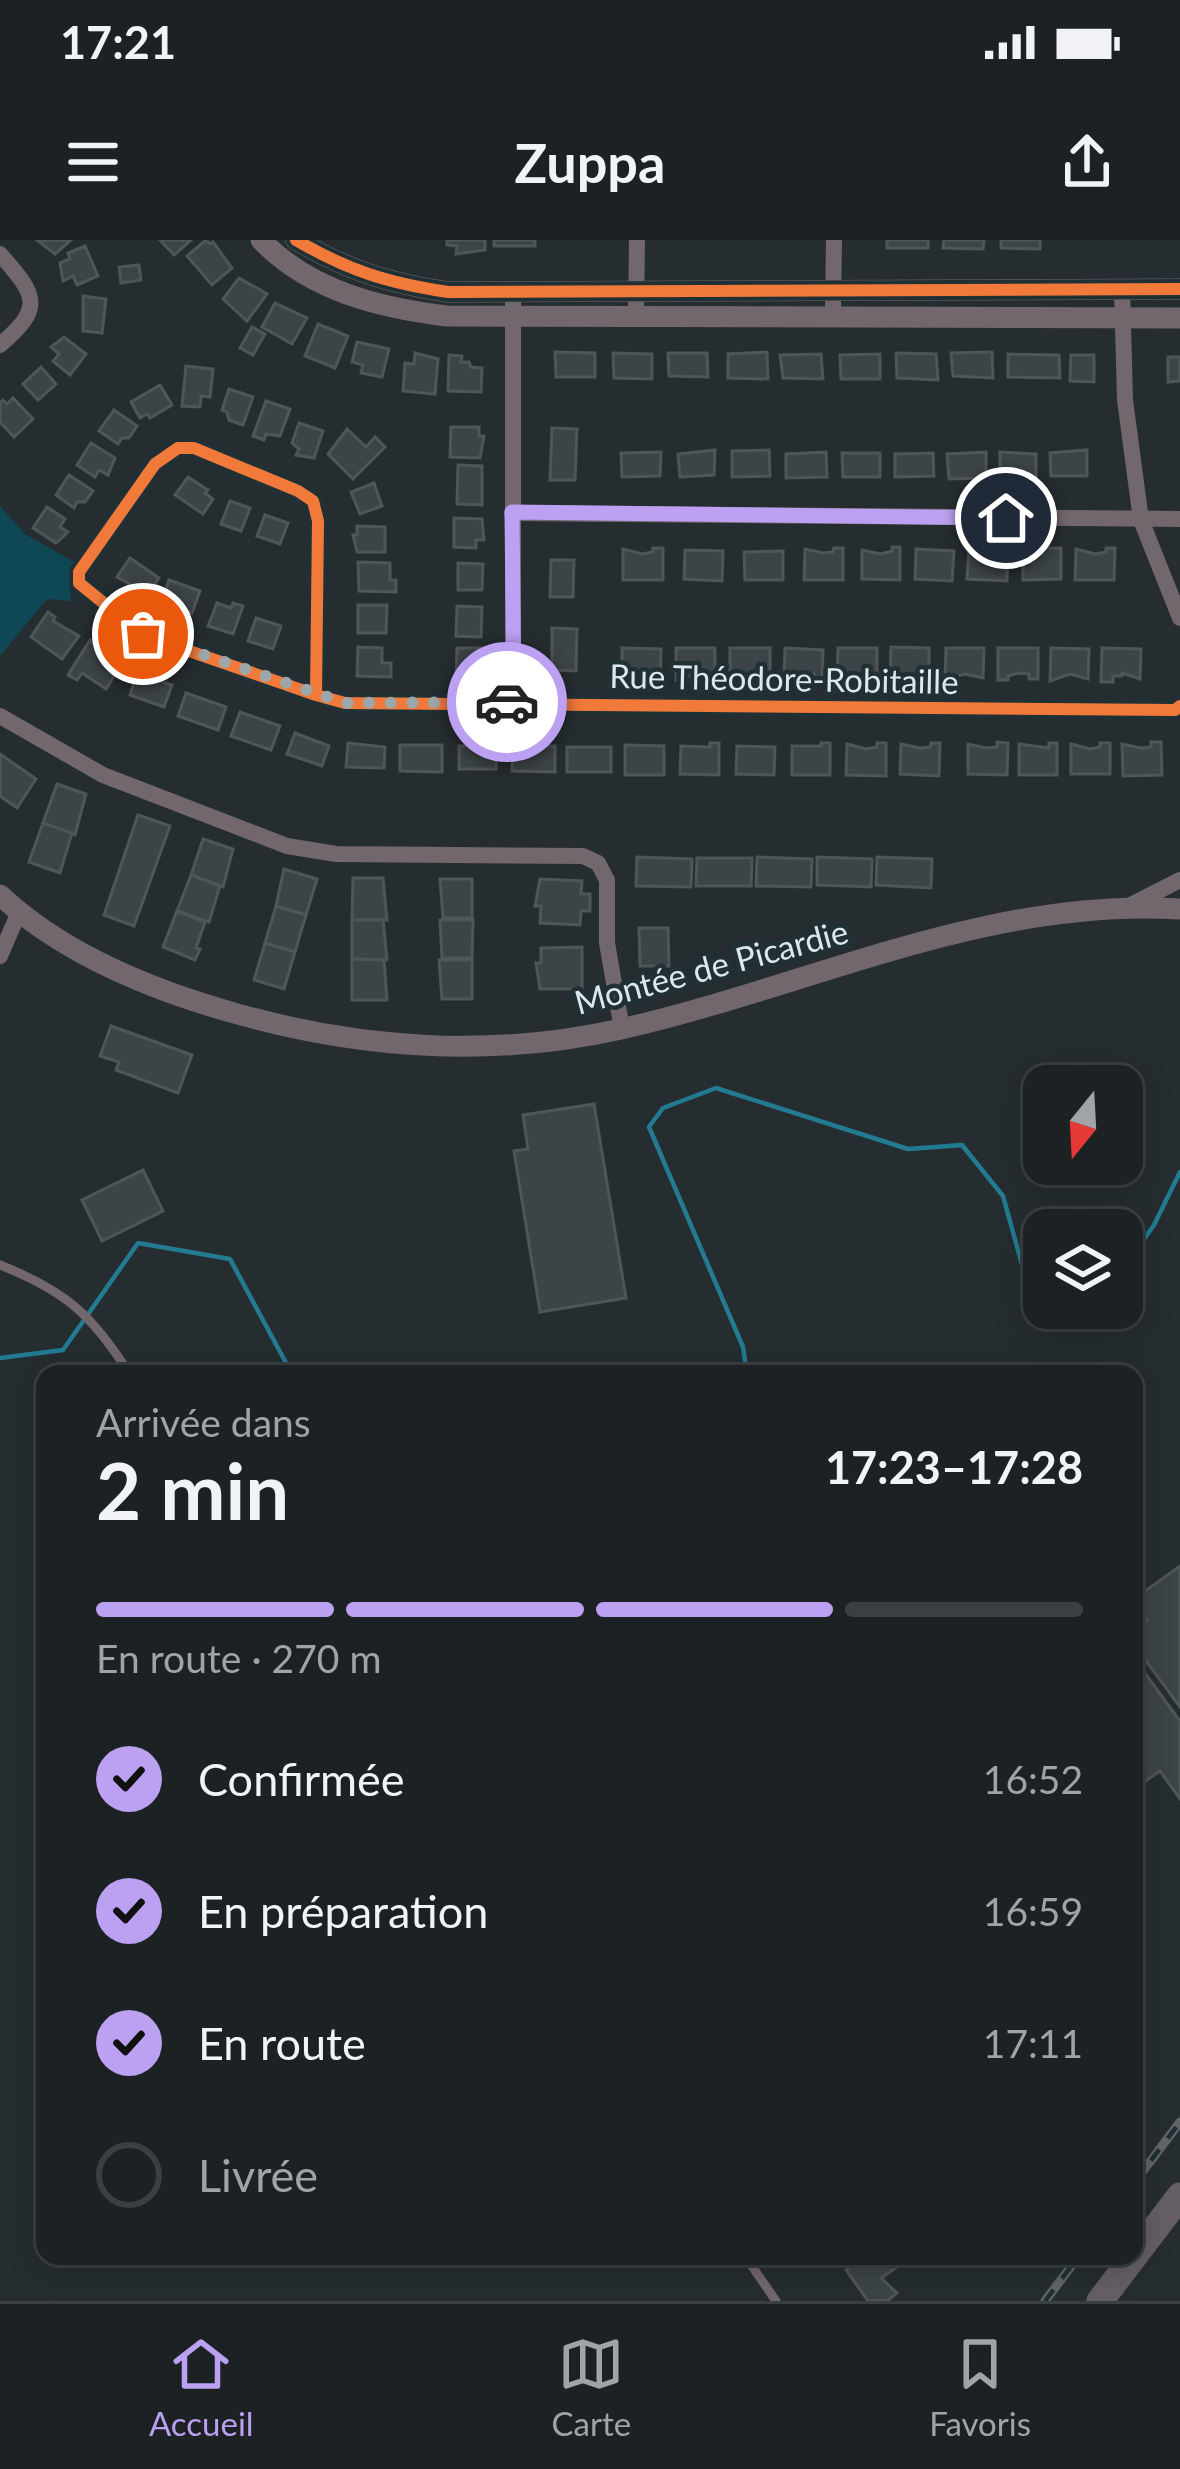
<!DOCTYPE html>
<html lang="fr">
<meta charset="utf-8">
<style>
body{margin:0;font-family:Lato,sans-serif;background:#292f31;color:#f1f3f6;height:100vh;display:flex;flex-direction:column;font-size:45px;white-space:nowrap}
*{box-sizing:border-box;margin:0}
p{font-size:39px;color:#a0a4a6}
.icon{flex:none;width:66px;height:66px;fill:none;stroke:currentColor;stroke-width:2;stroke-linecap:round;stroke-linejoin:round}
.map{position:relative;flex:1;overflow:hidden}
.panel{position:absolute;left:36px;top:1125px;width:1107px;height:900px;display:flex;flex-direction:column;background:#1c2224;border-radius:24px;box-shadow:0 6px 30px #0003,0 0 0 3px #3a3f41}
.panel>*{flex:none}
.needle{width:78px;rotate:198deg}
.tools{position:absolute;left:1023px;top:825px;display:grid;gap:24px}
.tools a{display:grid;place-items:center;width:120px;height:120px;border-radius:24px;background:#1c2224;box-shadow:0 6px 30px #0003,0 0 0 3px #3a3f41;font-size:60px}
.pin{position:absolute;display:grid;place-items:center;width:102px;height:102px;color:#fff;margin:-51px;border:6px solid #fff;border-radius:50%;box-shadow:0 3px 12px #0007}
.courier{position:absolute;display:grid;place-items:center;width:120px;height:120px;margin:-60px;border:9px solid #bca0f2;border-radius:50%;background:#fff;color:#222;box-shadow:0 3px 15px #0007}
.head em{font-style:normal;font-weight:700}
.head div{display:flex;flex-direction:column-reverse}
.head{display:flex;align-items:center;justify-content:space-between;height:204px;padding:0 60px}
h1{font-size:78px;font-weight:700;line-height:90px}
.bar{display:grid;grid-template-columns:repeat(4,1fr);gap:18px 12px;align-content:center;height:144px;padding:0 60px}
.bar i{height:15px;border-radius:9px;background:#3a3f41}
.bar .active{background:#bca0f2}
.bar p{grid-column:span 4}
ol{padding:0 60px;list-style:none}
li{display:flex;align-items:center;gap:36px;height:132px}
li p{margin-inline-start:auto}
li .icon{padding:12px;border-radius:50%;background:#bca0f2;color:#111;stroke-width:4}
li:last-child{color:#a0a4a6}
li i{width:66px;height:66px;border:6px solid #3a3f41;border-radius:50%}
.status{display:flex;justify-content:space-between;align-items:center;height:84px;padding:0 60px;background:#1c2224;direction:ltr}
.status svg{height:33px;fill:currentColor}
header{display:flex;justify-content:space-between;align-items:center;height:156px;padding:0 60px;background:#1c2224;font-size:54px;font-weight:700}
.dock{display:flex;justify-content:space-around;align-items:center;height:168px;border-top:3px solid #3a3f41;background:#1c2224;font-size:33px;color:#a0a4a6}
.dock a{display:grid;justify-items:center;gap:6px}
.dock .active{color:#bca0f2}
.map>svg:first-child{display:block}
</style>
<div class="status"><b>17:21</b><svg viewBox="0 0 49 12"><path d="M0 12V9h3v3zM5 12V6h3v6zM10 12V3h3v9zM15 12V0h3v12zM26 1h20v11H26zM47 4h2v5h-2z"/></svg></div>
<header><svg class="icon" aria-label="menu" viewBox="0 0 24 24"><path d="M4 6h16M4 12h16M4 18h16"/></svg>Zuppa<svg class="icon" aria-label="share" viewBox="0 0 24 24"><path d="M12 15V3M7 8l5-5 5 5M5 13v7h14v-7"/></svg></header>
<div class="map">
<svg width="1180" height="2061" viewBox="0 0 1180 2061">
<rect width="100%" height="100%" fill="#252d30"/>
<!-- green -->
<path fill="#0f4855" d="M0,266l25,28 49,28 -4,5 1,34 -24,-2 -47,57z"/>
<g fill="none" stroke-linecap="round" stroke-linejoin="round">
<!-- stream -->
<g stroke="#237b91" stroke-width="4.5">
<path d="M1122,1030l32,-45 26,-53"/>
<path d="M0,1118l63,-8 75,-107 92,16 62,115"/>
<path d="M747,1134l-4,-27 -94,-220 14,-19 53,-20 192,61 54,-4 41,51 29,105 12,-1"/>
</g>
</g>
<!-- building -->
<g fill="#3c4447" stroke="#4f5658" stroke-width="3">
<path d="M37,0h34l-16,14z"/>
<path d="M160,0h31l-17,15z"/>
<path d="M206,0l4,4 3,-2 19,26 -20,17 -25,-29z"/>
<path d="M447,0h38v10l-29,4 1,-8 -10,-1z"/>
<rect x="494" y="0" width="41" height="6"/>
<rect x="887" y="0" width="41" height="8"/>
<path d="M944,0h40l-1,9 -40,-1z"/>
<path d="M1001,0h39v9l-39,-1z"/>
<path d="M85,6l13,30 -21,9 -4,-9 -10,5 -3,-18 10,-4 -2,-6z"/>
<path d="M139,25l2,15 -20,3 -2,-16z"/>
<path d="M239,38l28,16 -20,27 -24,-22z"/>
<path d="M83,56l23,3 -4,34 -19,-2z"/>
<path d="M275,63l32,15 -15,26 -30,-17z"/>
<path d="M318,84l30,12 -13,32 -30,-12z"/>
<path d="M252,87l13,7 -12,21 -13,-7z"/>
<path d="M64,97l22,17 -16,21 -17,-14 6,-7 -8,-7z"/>
<path d="M357,102l32,7 -7,28 -21,-4 2,-8 -11,-3z"/>
<path d="M555,112l40,1v24h-39z"/>
<path d="M767,112l1,27 -40,-1v-24z"/>
<path d="M992,112l1,26 -40,-2 -2,-23z"/>
<path d="M415,113l23,6 -3,35 -32,-3 2,-28 9,1z"/>
<path d="M613,113l39,1v25l-38,-1z"/>
<path d="M668,113h39l1,24 -39,-1z"/>
<path d="M896,113l40,1 2,26 -41,-2z"/>
<path d="M821,114l2,25 -40,-1 -3,-23z"/>
<path d="M880,114v25h-39l-1,-24z"/>
<path d="M1008,114l51,1 1,23 -52,-1z"/>
<path d="M449,115l13,1 -1,6h8l2,5 11,1 -1,24 -33,-1z"/>
<path d="M1071,115h23v27l-24,-1z"/>
<path d="M1168,117h12v24l-12,1z"/>
<path d="M186,126l27,3 -3,28 -9,-1 -1,11 -18,-1z"/>
<path d="M41,127l15,17 -18,16 -15,-16z"/>
<path d="M160,145l12,20 -22,13 -3,-4 -7,4 -9,-16z"/>
<path d="M229,149l24,8 -10,28 -14,-5 -2,-8 -5,-2z"/>
<path d="M13,158l20,21 -19,18 -14,-15v-19l3,-3 4,4z"/>
<path d="M266,161l24,8 -10,27 -14,-2 -2,6 -11,-4z"/>
<path d="M114,170l23,16 -8,12h-7l-4,6 -19,-13z"/>
<path d="M299,183l24,8 -9,27 -18,-3 3,-6 -7,-6z"/>
<path d="M451,187h28v9h5l-4,22 -30,-1z"/>
<path d="M552,188l25,1 -2,51h-25z"/>
<path d="M347,189l19,18 9,-10 10,10 -32,32 -25,-25z"/>
<path d="M91,203l24,15 -7,17 -9,-5 -4,7 -18,-12z"/>
<path d="M715,210l-1,25 -34,2 -2,-23z"/>
<path d="M769,210l1,26 -38,1v-26z"/>
<path d="M1087,210v26h-36l-1,-23z"/>
<path d="M661,212l-1,24 -38,1 -1,-24z"/>
<path d="M826,212l1,25 -41,1v-24z"/>
<path d="M986,212v26l-37,1 -2,-25z"/>
<path d="M1000,212l36,2v23h-36z"/>
<path d="M842,213h38v24h-37z"/>
<path d="M933,213l1,23 -39,1v-23z"/>
<path d="M458,225l24,1v39l-25,-1z"/>
<path d="M69,235l24,16 -8,11h-8l-3,6 -18,-13z"/>
<path d="M188,237l20,13 -3,3 8,6 -10,15 -28,-19z"/>
<path d="M374,243l8,23 -22,8 -9,-22z"/>
<path d="M230,261l20,7 -9,23 -20,-7z"/>
<path d="M47,267l18,12 -5,8 8,5 -12,11 -23,-15z"/>
<path d="M265,275l23,8 -8,21 -23,-8z"/>
<path d="M454,278l28,1 2,21h-8v8l-22,-1z"/>
<path d="M357,286l28,1v25h-28l-4,-17h4z"/>
<path d="M892,307h8v33l-38,-1v-29l19,4 11,-3z"/>
<path d="M999,307l9,1 -1,33 -40,-2 2,-31 19,6 11,-2z"/>
<path d="M653,308h10v32h-40v-31l19,5 11,-2z"/>
<path d="M834,308h9v32h-39l1,-31 18,4 10,-1z"/>
<path d="M1052,308h9v31l-38,1v-29z"/>
<path d="M1106,308h9l-1,32h-39l1,-31 19,5 11,-2z"/>
<path d="M916,309l38,2 -2,30 -37,-2z"/>
<path d="M685,310l38,1 -1,30 -38,-2z"/>
<path d="M783,311v29h-38l-1,-28z"/>
<path d="M130,318l29,20 -11,16 -31,-17z"/>
<path d="M551,320h23l-1,37h-23z"/>
<path d="M358,322l32,1v17h6v12l-37,-1z"/>
<path d="M458,323l25,1 -1,26h-24z"/>
<path d="M169,340l31,11 -8,22 -8,-3 -3,9 -21,-14z"/>
<path d="M217,363l14,5 2,-5 10,3 -10,28 -25,-8z"/>
<path d="M358,365h29l-1,28h-28z"/>
<path d="M457,366l25,1 -1,30 -25,-1z"/>
<path d="M48,372l7,5 -2,4 26,15 -17,23 -31,-22z"/>
<path d="M256,378l25,8 -8,23 -25,-8z"/>
<path d="M552,388l25,1 -1,42 -24,-1z"/>
<path d="M90,400l13,16 10,4 3,-4 8,5 -18,28 -24,-16 -5,7 -9,-5z"/>
<path d="M358,407l24,1v15h9v14l-34,-1z"/>
<path d="M891,407l38,1v30l-19,-4 -10,2v6h-10z"/>
<path d="M457,408h24v29l-25,-1z"/>
<path d="M622,408l39,1 -1,34h-8v-8l-30,5z"/>
<path d="M676,408h39v30l-19,-4 -20,6z"/>
<path d="M730,408h40v31l-20,-5 -20,6z"/>
<path d="M785,408l38,2 -1,32h-8v-8l-30,5z"/>
<path d="M838,408h39v30h-9v-4l-31,3z"/>
<path d="M946,408h38l-1,30 -18,-4 -20,6z"/>
<path d="M998,408h40v31h-9v-5l-10,-1 -11,3v4h-10z"/>
<path d="M1051,408l38,1 -1,30 -18,-5 -20,7z"/>
<path d="M1102,408l39,1 -1,30 -18,-6v3h-9v6h-12z"/>
<path d="M137,433l35,12 -8,22 -34,-12z"/>
<path d="M186,453l40,14 -8,23 -40,-14z"/>
<path d="M240,472l40,14 -9,24 -40,-14z"/>
<path d="M295,493l34,13 -7,20 -35,-12z"/>
<path d="M997,502l11,1 -1,32 -39,-1v-30l18,4 11,-1z"/>
<path d="M1151,502h10l1,33 -39,1 -1,-32 19,4 10,-1z"/>
<path d="M348,503l37,4 -1,21 -38,-1z"/>
<path d="M710,503h9v32l-39,-1 1,-28 29,1z"/>
<path d="M821,503h9v32h-38v-29h29z"/>
<path d="M877,503h9v33l-40,-1 1,-31 19,5 11,-2z"/>
<path d="M931,503h9l-1,33 -39,-2 1,-30 19,4 10,-1z"/>
<path d="M1049,503h8v32h-38v-31l30,4z"/>
<path d="M1100,503h10v31h-39v-30l19,5 10,-2z"/>
<path d="M400,505h42v27l-42,-1z"/>
<path d="M625,505l39,1v29h-39z"/>
<path d="M459,506l37,1v22h-37z"/>
<path d="M513,506h42v26l-43,-1z"/>
<path d="M737,506l38,1 -1,28 -38,-1z"/>
<rect x="567" y="507" width="44" height="25"/>
<path d="M0,514l36,25 -19,29 -17,-12z"/>
<path d="M57,544l29,10 -11,41 -32,-12z"/>
<path d="M138,575l32,11 -36,100 -30,-11z"/>
<path d="M43,583l29,10 -12,40 -31,-11z"/>
<path d="M203,599l30,10 -10,38 -32,-12z"/>
<path d="M637,617l55,2 -1,28 -55,-1z"/>
<path d="M757,617l55,2 -1,28 -55,-1z"/>
<path d="M817,617l55,2 -1,28 -54,-2z"/>
<path d="M877,617l55,2 -1,29 -55,-3z"/>
<path d="M697,618h55l-1,28h-55z"/>
<path d="M284,629l33,10 -11,36 -30,-9z"/>
<path d="M191,635l29,11 -11,36 -32,-11z"/>
<path d="M353,638h30l4,42h-35z"/>
<path d="M440,639h32v39h-29z"/>
<path d="M540,639l42,2 -1,13h9v17h-9l-1,14 -40,-2 1,-17h-6z"/>
<path d="M276,666l30,9 -11,37 -30,-9z"/>
<path d="M177,671l28,11 -9,26 4,1 -5,11 -32,-13z"/>
<path d="M352,680h31l4,40 -35,-1z"/>
<path d="M440,680h33l-1,38h-30z"/>
<path d="M639,688h29l1,38h-29z"/>
<path d="M265,703l30,9 -11,37 -30,-9z"/>
<path d="M582,707v42h-42l-4,-26h5v-15z"/>
<path d="M352,719l32,1 3,40h-35z"/>
<path d="M439,720h33v39h-30z"/>
<path d="M111,786l81,29 -14,38 -62,-23 3,-8 -19,-6z"/>
<path d="M594,864l32,194 -86,14 -26,-161 14,-2 -5,-34z"/>
<path d="M143,930l20,41 -61,30 -20,-41z"/>
<path d="M1180,1326v141l-39,-53 -7,3v-27l13,-9 -13,-22z"/>
<path d="M1134,1418l46,63v78l-20,-28 -26,18z"/>
<path d="M866,2016h47l-32,22 16,15 -10,8h-19l-22,-31z"/>
</g>
<g fill="none" stroke-linecap="round" stroke-linejoin="round">
<!-- service -->
<g stroke="#71676d" stroke-width="9">
<path d="M0,1025c68,27 90,49 130,109"/>
<path d="M1134,1672l6,17 -6,31"/>
<path d="M745,2016l31,45"/>
</g>
<!-- minor -->
<g stroke="#71676d" stroke-width="16">
<path d="M0,14c36,41 45,53 0,91"/>
<path d="M1122,49l3,111 16,120 39,98"/>
<path d="M513,53v409"/>
<path d="M833,77l1,-77"/>
<path d="M636,78l1,-78"/>
<path d="M512,273l668,6"/>
<path d="M316,455l2,-174 -5,-20 -15,-10 -104,-43h-16l-23,16 -76,108v11l64,52 173,60 29,8 830,7 5,-4"/>
<path d="M0,476l103,59 184,71 49,8 247,2 15,7 9,17v63l15,86"/>
<path d="M1129,666l51,-26"/>
<path d="M0,716l19,-44"/>
</g>
<!-- tertiary -->
<g stroke="#71676d" stroke-width="21">
<path d="M261,0c49,51 119,68 186,76l733,2"/>
<path d="M296,0c53,31 92,43 152,52l732,-3"/>
<path d="M0,655c63,59 152,95 234,118 126,36 259,45 387,16 186,-42 365,-132 559,-120"/>
</g>
<!-- primary -->
<path stroke="#655f65" stroke-width="27" d="M1100,2061l80,-105"/>
<defs>
<g id="rail">
<path d="M1134,1943l46,-61"/>
<path d="M1045,2061l34,-45"/>
</g>
</defs>
<!-- rail casing -->
<use href="#rail" stroke="#626467" stroke-width="9"/>
<!-- rail -->
<use href="#rail" stroke="#203035" stroke-width="4.5" stroke-dasharray="14" stroke-linecap="butt"/>
<defs>
<g id="cycleway">
<path d="M296,0c53,31 92,43 152,52l732,-3"/>
<path d="M316,455l2,-174 -5,-20 -15,-10 -104,-43h-16l-23,16 -76,108v11l64,52 173,60 29,8 830,7 5,-4"/>
</g>
</defs>
<!-- cycleway casing -->
<use href="#cycleway" stroke="#203035" stroke-width="20"/>
<!-- cycleway -->
<use href="#cycleway" stroke="#f17a3a" stroke-width="12"/>
</g>
<g fill="none" stroke-linecap="round" stroke-linejoin="round">
<!-- done -->
<path stroke="#9da7aa" stroke-width="12" stroke-dasharray="0 21.6" d="M143,394l202,69 162,-1"/>
<!-- route -->
<path stroke="#bca0f2" stroke-width="15" d="M507,462h7l-2,-190 494,6"/>
</g>
<g text-anchor="middle" dominant-baseline="central" stroke-width="9" stroke-linejoin="round" paint-order="stroke">
<!-- street labels -->
<g font-size="33" fill="#dee8eb" stroke="#203035">
<text transform="translate(784 438) rotate(1)">Rue Théodore-Robitaille</text>
<text transform="translate(711 726) rotate(-15)">Montée de Picardie</text>
</g>
</g>
</svg>
<div class="tools">
<a><svg class="needle" viewBox="-14 -14 28 28"><path d="M0-13l5 13h-10z" fill="#e53935"/><path d="M0 13l5-13h-10z" fill="#a0a4a6"/></svg></a>
<a><svg class="icon" aria-label="layers" viewBox="0 0 24 24"><path d="M12 4l9 5-9 5-9-5zM3 14l9 5 9-5"/></svg></a>
</div>
<div class="pin" style="left:143px;top:394px;background:#ea580c"><svg class="icon" aria-label="bag" viewBox="0 0 24 24"><path d="M5 8h14l-1 12H6zM9 8a3 3 0 0 1 6 0"/></svg></div>
<div class="pin" style="left:1006px;top:278px;background:#1f2937"><svg class="icon" aria-label="home" viewBox="0 0 24 24"><path d="M3 11l9-7 9 7M6 9v11h12V9"/></svg></div>
<div class="courier" style="left:507px;top:462px"><svg class="icon" aria-label="car" viewBox="0 0 24 24"><path d="M5 17H2v-5l4-1 3-4h7l3 4 3 1v5h-3M9 17h6M6 11h13"/><circle cx="7" cy="17" r="2"/><circle cx="17" cy="17" r="2"/></svg></div>
<section class="panel">
<div class="head"><div><h1>2 min</h1><p>Arrivée dans</p></div><em>17:23–17:28</em></div>
<div class="bar"><i class="active"></i><i class="active"></i><i class="active"></i><i></i><p>En route · 270 m</p></div>
<ol>
<li><svg class="icon" aria-label="check" viewBox="0 0 24 24"><path d="M5 12l5 5 9-10"/></svg>Confirmée<p>16:52</p></li>
<li><svg class="icon" aria-label="check" viewBox="0 0 24 24"><path d="M5 12l5 5 9-10"/></svg>En préparation<p>16:59</p></li>
<li><svg class="icon" aria-label="check" viewBox="0 0 24 24"><path d="M5 12l5 5 9-10"/></svg>En route<p>17:11</p></li>
<li><i></i>Livrée</li>
</ol>
</section>
</div>
<nav class="dock">
<a class="active"><svg class="icon" aria-label="home" viewBox="0 0 24 24"><path d="M3 11l9-7 9 7M6 9v11h12V9"/></svg>Accueil</a>
<a><svg class="icon" aria-label="map" viewBox="0 0 24 24"><path d="M3 6l6-2 6 2 6-2v14l-6 2-6-2-6 2zM9 4v14M15 6v14"/></svg>Carte</a>
<a><svg class="icon" aria-label="saved" viewBox="0 0 24 24"><path d="M7 4h10v16l-5-4-5 4z"/></svg>Favoris</a>
</nav>
